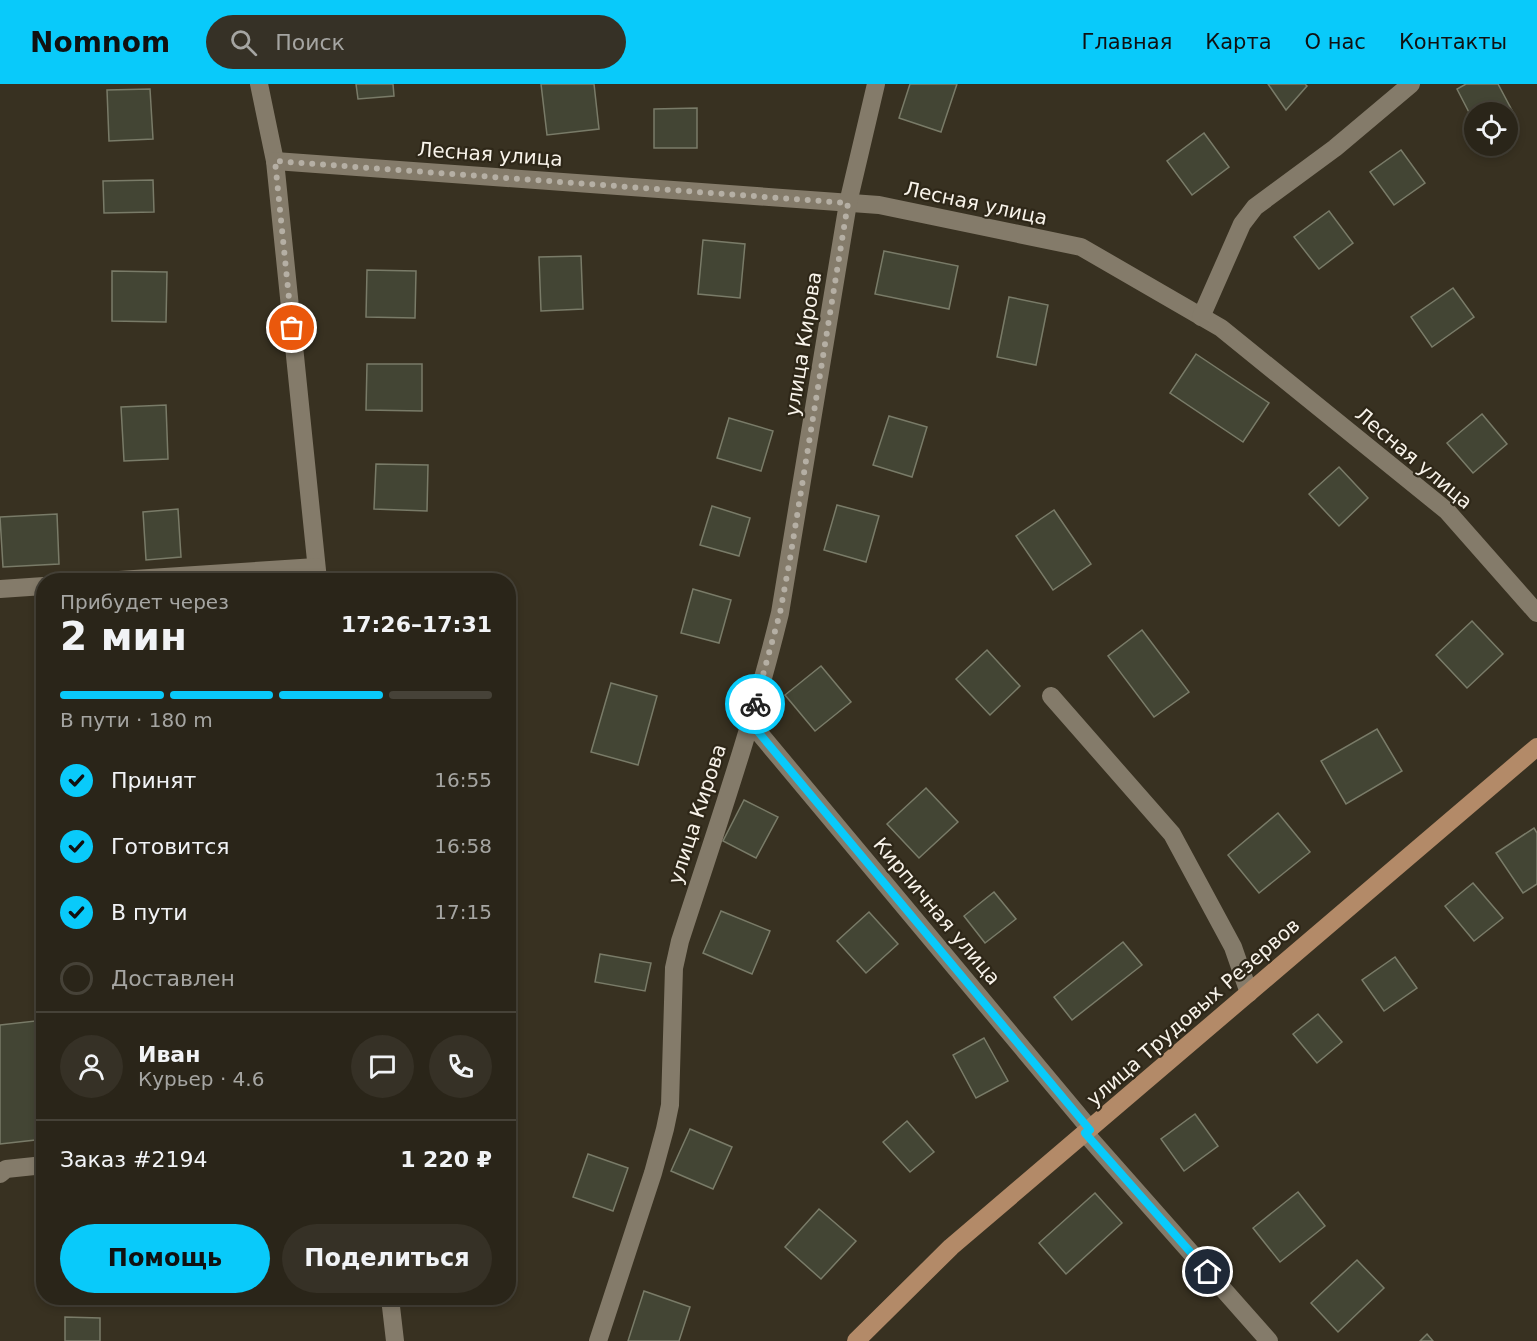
<!DOCTYPE html>
<html lang="ru">
<meta charset="utf-8">
<style>
body{margin:0;font-family:"DejaVu Sans",sans-serif;background:#363126;color:#f1f3f6;height:100vh;display:flex;flex-direction:column;font-size:22px;white-space:nowrap}
*{box-sizing:border-box;margin:0}
p{font-size:20px;color:#a5a5a2}
.icon{flex:none;width:33px;height:33px;fill:none;stroke:currentColor;stroke-width:2;stroke-linecap:round;stroke-linejoin:round}
.map{position:relative;flex:1;overflow:hidden}
.side{position:absolute;left:36px;top:489px;width:480px;height:732px;display:flex;flex-direction:column;background:#2a2519;border-radius:24px;box-shadow:0 3px 9px #0003,0 0 0 2px #464238}
.side>*{flex:none}
.tools{position:absolute;left:1464px;top:18px;display:grid;gap:12px}
.tools a{display:grid;place-items:center;width:54px;height:54px;border-radius:50%;background:#2a2519;box-shadow:0 3px 9px #0003,0 0 0 2px #464238;font-size:30px}
.pin{position:absolute;display:grid;place-items:center;width:51px;height:51px;color:#fff;margin:-26px;border:3px solid #fff;border-radius:50%;box-shadow:0 2px 6px #0007}
.courier{position:absolute;display:grid;place-items:center;width:60px;height:60px;margin:-30px;border:4px solid #09cafa;border-radius:50%;background:#fff;color:#222;box-shadow:0 2px 8px #0007}
.summary em{font-style:normal;font-weight:800}
.summary div{display:flex;flex-direction:column-reverse}
.summary{display:flex;align-items:center;justify-content:space-between;height:102px;padding:0 24px}
h1{font-size:39px;font-weight:800;line-height:45px}
.bar{display:grid;grid-template-columns:repeat(4,1fr);gap:9px 6px;align-content:center;height:72px;padding:0 24px}
.bar i{height:8px;border-radius:4px;background:#464238}
.bar .on{background:#09cafa}
.bar p{grid-column:span 4}
.line{display:flex;align-items:center;gap:15px;padding:0 24px;border-top:2px solid #464238}
.line div{flex:1}
.round{display:grid;place-items:center;flex:none;width:63px;height:63px;border-radius:32px;background:#363126}
ol{padding:0 24px;list-style:none}
li{display:flex;align-items:center;gap:18px;height:66px}
li p{margin-inline-start:auto}
li .icon{padding:6px;border-radius:50%;background:#09cafa;color:#111;stroke-width:4}
li:last-child{color:#a5a5a2}
li i{width:33px;height:33px;border:3px solid #464238;border-radius:50%}
.primary-button{display:flex;gap:12px;margin-top:auto;padding:12px 24px}
.primary-button a{flex:1;height:69px;border-radius:36px;background:#09cafa;color:#111;font-size:24px;font-weight:800;line-height:69px;text-align:center}
.primary-button a+a{background:#363126;color:#f1f3f6}
header{display:flex;align-items:center;gap:36px;box-sizing:border-box;height:84px;padding:0 30px;background:#09cafa;color:#111}
header strong{font-size:28px}
nav{display:flex;gap:33px;margin-inline-start:auto;font-size:21px}
.search{width:420px;height:54px;background:#363126;display:flex;align-items:center;gap:15px;box-sizing:border-box;padding:0 21px;border-radius:33px;color:#a5a5a2;font-size:22px}
.map>svg:first-child{display:block}
</style>
<header>
<strong>Nomnom</strong>
<div class="search"><svg class="icon" aria-label="search" viewBox="0 0 24 24"><circle cx="10" cy="10" r="6"/><path d="M15 15l6 6"/></svg>Поиск</div>
<nav><a>Главная</a><a>Карта</a><a>О нас</a><a>Контакты</a></nav>
</header>
<div class="map">
<svg width="1537" height="1257" viewBox="0 0 1537 1257">
<rect width="100%" height="100%" fill="#383121"/>
<!-- building -->
<g fill="#434534" stroke="#797b68" stroke-width="1.5">
<path d="M356,0h37l1,12 -36,3z"/>
<path d="M541,0h53l5,45 -52,6z"/>
<path d="M910,0h47l-16,48 -42,-14z"/>
<path d="M1268,0h37l2,2 -21,24z"/>
<path d="M1466,0h32l17,32 -7,4v-8h-34v10l-17,-33z"/>
<path d="M150,5l3,50 -44,2 -2,-51z"/>
<path d="M697,24v40h-43v-39z"/>
<path d="M1204,49l25,34 -37,28 -25,-34z"/>
<path d="M1401,66l24,33 -31,22 -24,-33z"/>
<path d="M153,96l1,32 -50,1 -1,-32z"/>
<path d="M1329,127l24,32 -34,26 -25,-32z"/>
<path d="M703,156l42,4 -5,54 -42,-4z"/>
<path d="M884,167l74,15 -9,43 -74,-15z"/>
<path d="M581,172l2,53 -42,2 -2,-54z"/>
<path d="M367,186l49,1 -1,47 -49,-1z"/>
<path d="M112,187l55,1 -1,50 -54,-1z"/>
<path d="M1453,204l21,29 -42,30 -21,-30z"/>
<path d="M1009,213l39,8 -12,60 -39,-8z"/>
<path d="M1196,270l73,49 -26,39 -73,-49z"/>
<path d="M367,280h55v47l-56,-1z"/>
<path d="M166,321l2,54 -44,2 -3,-54z"/>
<path d="M1482,330l25,30 -34,29 -26,-30z"/>
<path d="M889,332l38,11 -15,50 -39,-12z"/>
<path d="M729,334l44,13 -12,40 -44,-13z"/>
<path d="M376,380l52,1 -1,46 -53,-2z"/>
<path d="M1339,383l29,31 -29,28 -30,-32z"/>
<path d="M837,421l42,11 -13,46 -42,-12z"/>
<path d="M712,422l38,12 -11,38 -39,-11z"/>
<path d="M178,425l3,48 -35,3 -3,-48z"/>
<path d="M1054,426l37,54 -38,26 -37,-54z"/>
<path d="M57,430l2,50 -56,3 -3,-50z"/>
<path d="M693,505l38,11 -12,43 -38,-10z"/>
<path d="M1472,537l31,33 -36,34 -31,-33z"/>
<path d="M1142,546l47,62 -35,25 -46,-61z"/>
<path d="M987,566l33,36 -30,29 -34,-36z"/>
<path d="M821,582l30,36 -36,29 -30,-36z"/>
<path d="M611,599l46,13 -19,69 -47,-13z"/>
<path d="M1377,645l25,42 -56,33 -25,-43z"/>
<path d="M926,704l32,34 -39,36 -32,-34z"/>
<path d="M744,716l34,17 -22,41 -33,-17z"/>
<path d="M1278,729l32,39 -51,41 -31,-38z"/>
<path d="M1534,744l3,5v51l-14,9 -27,-40z"/>
<path d="M1473,799l30,35 -29,23 -29,-35z"/>
<path d="M994,808l22,27 -31,24 -21,-27z"/>
<path d="M721,827l49,20 -18,43 -49,-21z"/>
<path d="M869,828l29,32 -32,29 -29,-32z"/>
<path d="M1123,858l19,23 -70,55 -18,-23z"/>
<path d="M600,870l51,9 -6,28 -50,-9z"/>
<path d="M1395,873l22,31 -33,23 -22,-31z"/>
<path d="M1318,930l24,28 -25,21 -24,-29z"/>
<path d="M44,936v119l-44,5v-119z"/>
<path d="M984,954l24,43 -32,17 -23,-43z"/>
<path d="M1195,1030l23,32 -34,25 -23,-32z"/>
<path d="M907,1037l27,31 -24,20 -27,-30z"/>
<path d="M690,1045l42,18 -19,42 -42,-18z"/>
<path d="M588,1070l40,14 -15,43 -40,-14z"/>
<path d="M1298,1108l27,34 -45,36 -27,-34z"/>
<path d="M1095,1109l27,30 -56,51 -27,-31z"/>
<path d="M819,1125l37,32 -35,38 -36,-32z"/>
<path d="M1357,1176l27,28 -46,44 -27,-29z"/>
<path d="M644,1207l46,16 -11,34h-51z"/>
<path d="M65,1233l35,1v23h-35z"/>
<path d="M1427,1250l6,7h-13z"/>
</g>
<g fill="none" stroke-linecap="round" stroke-linejoin="round">
<!-- minor -->
<g stroke="#847b6a" stroke-width="18">
<path d="M259,0l16,77 43,419"/>
<path d="M275,77l604,44 202,42 140,81 226,183 90,102"/>
<path d="M1201,233l41,-93 13,-17 80,-59 76,-64"/>
<path d="M119,496l197,-13"/>
<path d="M0,505l44,-3"/>
<path d="M1051,612l121,138 61,113 16,46"/>
<path d="M750,638l340,407"/>
<path d="M1085,1049l184,208"/>
<path d="M0,1090l6,-5 38,-4"/>
<path d="M390,1214l5,43"/>
<path d="M598,1257l55,-168 12,-44 5,-24 4,-137 6,-27c35,-108 73,-217 100,-328l68,-410 28,-119"/>
</g>
<!-- major -->
<path stroke="#b38a68" stroke-width="18" d="M856,1257l95,-94 586,-500"/>
</g>
<g fill="none" stroke-linecap="round" stroke-linejoin="round">
<!-- done -->
<path stroke="#b5afa4" stroke-width="6" stroke-dasharray="0 10.8" d="M292,244l-17,-167 573,42 -58,356 -10,54 -25,91"/>
<!-- route -->
<path stroke="#09cafa" stroke-width="8" d="M755,620l-5,18 340,408 -5,3 123,139"/>
</g>
<g text-anchor="middle" dominant-baseline="central" stroke-width="4.5" stroke-linejoin="round" paint-order="stroke">
<!-- street labels -->
<g font-size="20" fill="#f8f3ea" stroke="#2e2718">
<text transform="translate(490 70) rotate(4)">Лесная улица</text>
<text transform="translate(976 119) rotate(12)">Лесная улица</text>
<text transform="translate(803 260) rotate(-81)">улица Кирова</text>
<text transform="translate(1414 374) rotate(40)">Лесная улица</text>
<text transform="translate(697 730) rotate(-72)">улица Кирова</text>
<text transform="translate(937 827) rotate(50)">Кирпичная улица</text>
<text transform="translate(1193 928) rotate(-41)">улица Трудовых Резервов</text>
</g>
</g>
</svg>
<div class="tools">
<a><svg class="icon" aria-label="locate" viewBox="0 0 24 24"><circle cx="12" cy="12" r="6"/><path d="M12 2v4M12 18v4M2 12h4M18 12h4"/></svg></a>
</div>
<div class="pin" style="left:292px;top:244px;background:#ea580c"><svg class="icon" aria-label="bag" viewBox="0 0 24 24"><path d="M5 8h14l-1 12H6zM9 8a3 3 0 0 1 6 0"/></svg></div>
<div class="pin" style="left:1208px;top:1188px;background:#1f2937"><svg class="icon" aria-label="home" viewBox="0 0 24 24"><path d="M3 11l9-7 9 7M6 9v11h12V9"/></svg></div>
<div class="courier" style="left:755px;top:620px"><svg class="icon" aria-label="bike" viewBox="0 0 24 24"><circle cx="6" cy="16" r="4"/><circle cx="18" cy="16" r="4"/><path d="M6 16l4-8h5l3 8M10 8l3 8H6M13 5h3"/></svg></div>
<section class="side">
<div class="summary"><div><h1>2 мин</h1><p>Прибудет через</p></div><em>17:26–17:31</em></div>
<div class="bar"><i class="on"></i><i class="on"></i><i class="on"></i><i></i><p>В пути · 180 m</p></div>
<ol>
<li><svg class="icon" aria-label="check" viewBox="0 0 24 24"><path d="M5 12l5 5 9-10"/></svg>Принят<p>16:55</p></li>
<li><svg class="icon" aria-label="check" viewBox="0 0 24 24"><path d="M5 12l5 5 9-10"/></svg>Готовится<p>16:58</p></li>
<li><svg class="icon" aria-label="check" viewBox="0 0 24 24"><path d="M5 12l5 5 9-10"/></svg>В пути<p>17:15</p></li>
<li><i></i>Доставлен</li>
</ol>
<div class="line" style="height:108px"><a class="round"><svg class="icon" aria-label="person" viewBox="0 0 24 24"><circle cx="12" cy="8" r="4"/><path d="M4 21q1-7 8-7t8 7"/></svg></a><div><b>Иван</b><p>Курьер · 4.6</p></div><a class="round"><svg class="icon" aria-label="chat" viewBox="0 0 24 24"><path d="M4 5h16v11H9l-5 4z"/></svg></a><a class="round"><svg class="icon" aria-label="phone" viewBox="0 0 24 24"><path d="M5 4h4l2 5-3 2q2 4 5 5l2-3 5 2v4C11 20 4 13 5 4z"/></svg></a></div>
<div class="line" style="height:78px"><div>Заказ #2194</div><b>1 220 ₽</b></div>
<div class="primary-button"><a>Помощь</a><a>Поделиться</a></div>
</section>
</div>
